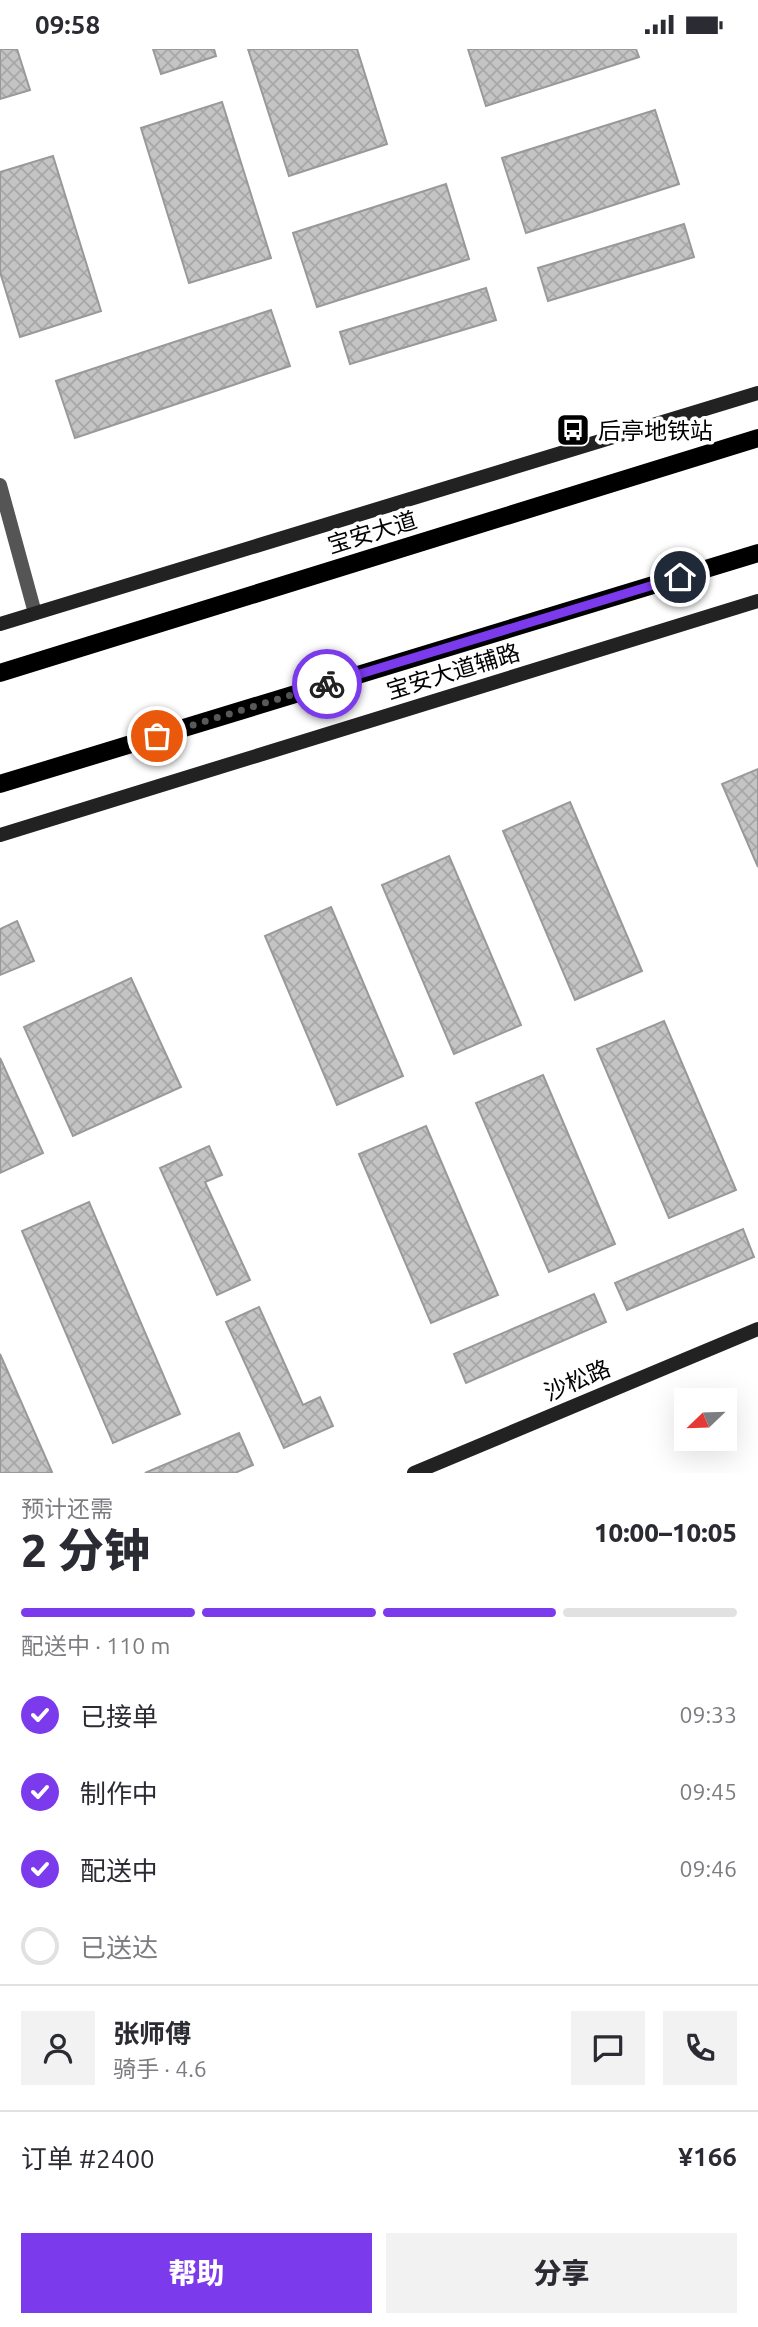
<!DOCTYPE html>
<html lang="zh">
<meta charset="utf-8">
<style>
body{margin:0;font-family:Ubuntu,"Noto Sans SC",sans-serif;background:#f2f2f3;color:#2b2b33;height:100vh;display:flex;flex-direction:column;font-size:26px;white-space:nowrap}
*{box-sizing:border-box;margin:0}
p{font-size:23px;color:#7c7c81}
.icon{flex:none;width:38px;height:38px;fill:none;stroke:currentColor;stroke-width:2;stroke-linecap:round;stroke-linejoin:round}
.map{position:relative;height:1424px;overflow:hidden}
.details{display:flex;flex-direction:column;background:#fff;flex:1}
.details>*{flex:none}
.needle{width:46px;rotate:247deg}
.controls{position:absolute;left:674px;top:1339px;display:grid;gap:14px}
.controls a{display:grid;place-items:center;width:63px;height:63px;border-radius:0px;background:#fff;box-shadow:0 7px 28px #0002;font-size:35px}
.pin{position:absolute;display:grid;place-items:center;width:60px;height:60px;color:#fff;margin:-30px;border:4px solid #fff;border-radius:50%;box-shadow:0 2px 7px #0007}
.courier{position:absolute;display:grid;place-items:center;width:70px;height:70px;margin:-35px;border:5px solid #7c3aed;border-radius:50%;background:#fff;color:#222;box-shadow:0 2px 9px #0007}
.head em{font-style:normal;font-weight:800}
.head div{display:flex;flex-direction:column-reverse}
.head{display:flex;align-items:center;justify-content:space-between;height:119px;padding:0 21px}
h1{font-size:46px;font-weight:800;line-height:52px}
.bar{display:grid;grid-template-columns:repeat(4,1fr);gap:10px 7px;align-content:center;height:84px;padding:0 21px}
.bar i{height:9px;border-radius:5px;background:#e1e1e2}
.bar .selected{background:#7c3aed}
.bar p{grid-column:span 4}
.line{display:flex;align-items:center;gap:18px;padding:0 21px;border-top:2px solid #e1e1e2}
.line div{flex:1}
.round{display:grid;place-items:center;flex:none;width:74px;height:74px;border-radius:0px;background:#f2f2f3}
ol{padding:0 21px;list-style:none}
li{display:flex;align-items:center;gap:21px;height:77px}
li p{margin-inline-start:auto}
li .icon{padding:7px;border-radius:50%;background:#7c3aed;color:#fff;stroke-width:4}
li:last-child{color:#7c7c81}
li i{width:38px;height:38px;border:4px solid #e1e1e2;border-radius:50%}
.cta{display:flex;gap:14px;margin-top:auto;padding:14px 21px}
.cta a{flex:1;height:80px;border-radius:0px;background:#7c3aed;color:#fff;font-size:28px;font-weight:800;line-height:80px;text-align:center}
.cta a+a{background:#f2f2f3;color:#2b2b33}
.status{display:flex;justify-content:space-between;align-items:center;height:49px;padding:0 35px;background:#fff;direction:ltr}
.status svg{height:19px;fill:currentColor}
.map>svg:first-child{display:block}
</style>
<div class="status"><b>09:58</b><svg viewBox="0 0 49 12"><path d="M0 12V9h3v3zM5 12V6h3v6zM10 12V3h3v9zM15 12V0h3v12zM26 1h20v11H26zM47 4h2v5h-2z"/></svg></div>
<div class="map">
<svg width="758" height="1424" viewBox="0 0 758 1424">
<defs>
<pattern id="building-cross-hatch" width="8" height="8" patternUnits="userSpaceOnUse" patternTransform="scale(1.75)"><rect width="8" height="8" fill="#c4c4c4"/><path d="M0 0l8 8M0 8l8-8" fill="none" stroke="#a7a7a7"/></pattern>
</defs>
<rect width="100%" height="100%" fill="#fff"/>
<!-- building -->
<g fill="url(#building-cross-hatch)" stroke="#999" stroke-width="2">
<path d="M0,0h17l13,41 -30,9z"/>
<path d="M153,0h61l2,7 -55,18z"/>
<path d="M248,0h109l30,95 -98,32z"/>
<path d="M468,0h168l3,8 -153,49z"/>
<path d="M222,53l49,156 -82,25 -48,-155z"/>
<path d="M655,61l24,74 -153,49 -24,-75z"/>
<path d="M53,107l48,155 -81,26 -20,-65v-100z"/>
<path d="M446,135l23,75 -152,48 -24,-74z"/>
<path d="M684,175l10,33 -146,44 -10,-33z"/>
<path d="M486,239l10,32 -146,44 -10,-32z"/>
<path d="M271,261l19,56 -215,72 -19,-57z"/>
<path d="M758,720v98l-36,-83z"/>
<path d="M570,753l72,169 -67,29 -72,-169z"/>
<path d="M449,807l72,169 -67,29 -72,-169z"/>
<path d="M331,858l72,169 -66,29 -72,-169z"/>
<path d="M17,872l17,40 -34,14v-46z"/>
<path d="M131,929l50,109 -108,49 -49,-109z"/>
<path d="M664,972l72,169 -67,28 -72,-169z"/>
<path d="M0,1009l43,95 -43,20z"/>
<path d="M543,1026l72,169 -66,28 -73,-169z"/>
<path d="M426,1077l72,169 -67,28 -72,-169z"/>
<path d="M209,1097l13,29 -17,7 45,98 -33,15 -57,-127z"/>
<path d="M89,1153l91,212 -67,29 -91,-212z"/>
<path d="M743,1180l11,28 -127,53 -12,-27z"/>
<path d="M594,1245l12,28 -140,61 -12,-29z"/>
<path d="M259,1258l44,98 17,-8 13,29 -49,22 -58,-126z"/>
<path d="M0,1305l52,118 -2,1h-50z"/>
<path d="M239,1384l14,32 -18,8h-90z"/>
</g>
<g fill="none" stroke-linecap="round" stroke-linejoin="round">
<!-- street -->
<path stroke="#555" stroke-width="14" d="M0,436l35,128"/>
<!-- secondary -->
<g stroke="#222" stroke-width="14">
<path d="M0,575l758,-231"/>
<path d="M0,786l758,-234"/>
<path d="M414,1424l344,-144"/>
</g>
<!-- primary -->
<g stroke="#000" stroke-width="18">
<path d="M0,624l758,-235"/>
<path d="M0,735l758,-231"/>
</g>
</g>
<g fill="none" stroke-linecap="round" stroke-linejoin="round">
<!-- done -->
<path stroke="#595959" stroke-width="7" stroke-dasharray="0 12.6" d="M157,687l170,-52"/>
<!-- route -->
<path stroke="#7c3aed" stroke-width="9" d="M327,635l353,-107"/>
</g>
<!-- icons -->
<defs>
<symbol id="bus-square" viewBox="-11 -11 22 22"><rect x="-9" y="-9" width="18" height="18" rx="4" fill="#000" stroke="#fff"/><path d="M-5-6H5V4H4V6H2V4H-2V6H-4V4H-5ZM-3.5-4V0h7V-4ZM-3.5 1.2v1.5H-2V1.2ZM2 1.2v1.5H3.5V1.2Z" fill="#fff"/></symbol>
</defs>
<g fill-rule="evenodd">
<use href="#bus-square" x="554" y="362" width="38" height="38"/>
</g>
<g text-anchor="middle" dominant-baseline="central" stroke-width="7" stroke-linejoin="round" paint-order="stroke">
<!-- poi labels -->
<g font-size="23" fill="#000" stroke="#fff" text-anchor="start">
<text x="598" y="381">后亭地铁站</text>
</g>
<!-- street labels -->
<g font-size="23" fill="#000" stroke="#fff">
<text transform="translate(372 483) rotate(-17)">宝安大道</text>
<text transform="translate(453 622) rotate(-17)">宝安大道辅路</text>
<text transform="translate(577 1331) rotate(-23)">沙松路</text>
</g>
</g>
</svg>
<div class="controls">
<a><svg class="needle" viewBox="-14 -14 28 28"><path d="M0-13l5 13h-10z" fill="#e53935"/><path d="M0 13l5-13h-10z" fill="#7c7c81"/></svg></a>
</div>
<div class="pin" style="left:157px;top:687px;background:#ea580c"><svg class="icon" aria-label="bag" viewBox="0 0 24 24"><path d="M5 8h14l-1 12H6zM9 8a3 3 0 0 1 6 0"/></svg></div>
<div class="pin" style="left:680px;top:528px;background:#1f2937"><svg class="icon" aria-label="home" viewBox="0 0 24 24"><path d="M3 11l9-7 9 7M6 9v11h12V9"/></svg></div>
<div class="courier" style="left:327px;top:635px"><svg class="icon" aria-label="bike" viewBox="0 0 24 24"><circle cx="6" cy="16" r="4"/><circle cx="18" cy="16" r="4"/><path d="M6 16l4-8h5l3 8M10 8l3 8H6M13 5h3"/></svg></div>
</div>
<section class="details">
<div class="head"><div><h1>2 分钟</h1><p>预计还需</p></div><em>10:00–10:05</em></div>
<div class="bar"><i class="selected"></i><i class="selected"></i><i class="selected"></i><i></i><p>配送中 · 110 m</p></div>
<ol>
<li><svg class="icon" aria-label="check" viewBox="0 0 24 24"><path d="M5 12l5 5 9-10"/></svg>已接单<p>09:33</p></li>
<li><svg class="icon" aria-label="check" viewBox="0 0 24 24"><path d="M5 12l5 5 9-10"/></svg>制作中<p>09:45</p></li>
<li><svg class="icon" aria-label="check" viewBox="0 0 24 24"><path d="M5 12l5 5 9-10"/></svg>配送中<p>09:46</p></li>
<li><i></i>已送达</li>
</ol>
<div class="line" style="height:126px"><a class="round"><svg class="icon" aria-label="person" viewBox="0 0 24 24"><circle cx="12" cy="8" r="4"/><path d="M4 21q1-7 8-7t8 7"/></svg></a><div><b>张师傅</b><p>骑手 · 4.6</p></div><a class="round"><svg class="icon" aria-label="chat" viewBox="0 0 24 24"><path d="M4 5h16v11H9l-5 4z"/></svg></a><a class="round"><svg class="icon" aria-label="phone" viewBox="0 0 24 24"><path d="M5 4h4l2 5-3 2q2 4 5 5l2-3 5 2v4C11 20 4 13 5 4z"/></svg></a></div>
<div class="line" style="height:91px"><div>订单 #2400</div><b>¥166</b></div>
<div class="cta"><a>帮助</a><a>分享</a></div>
</section>
